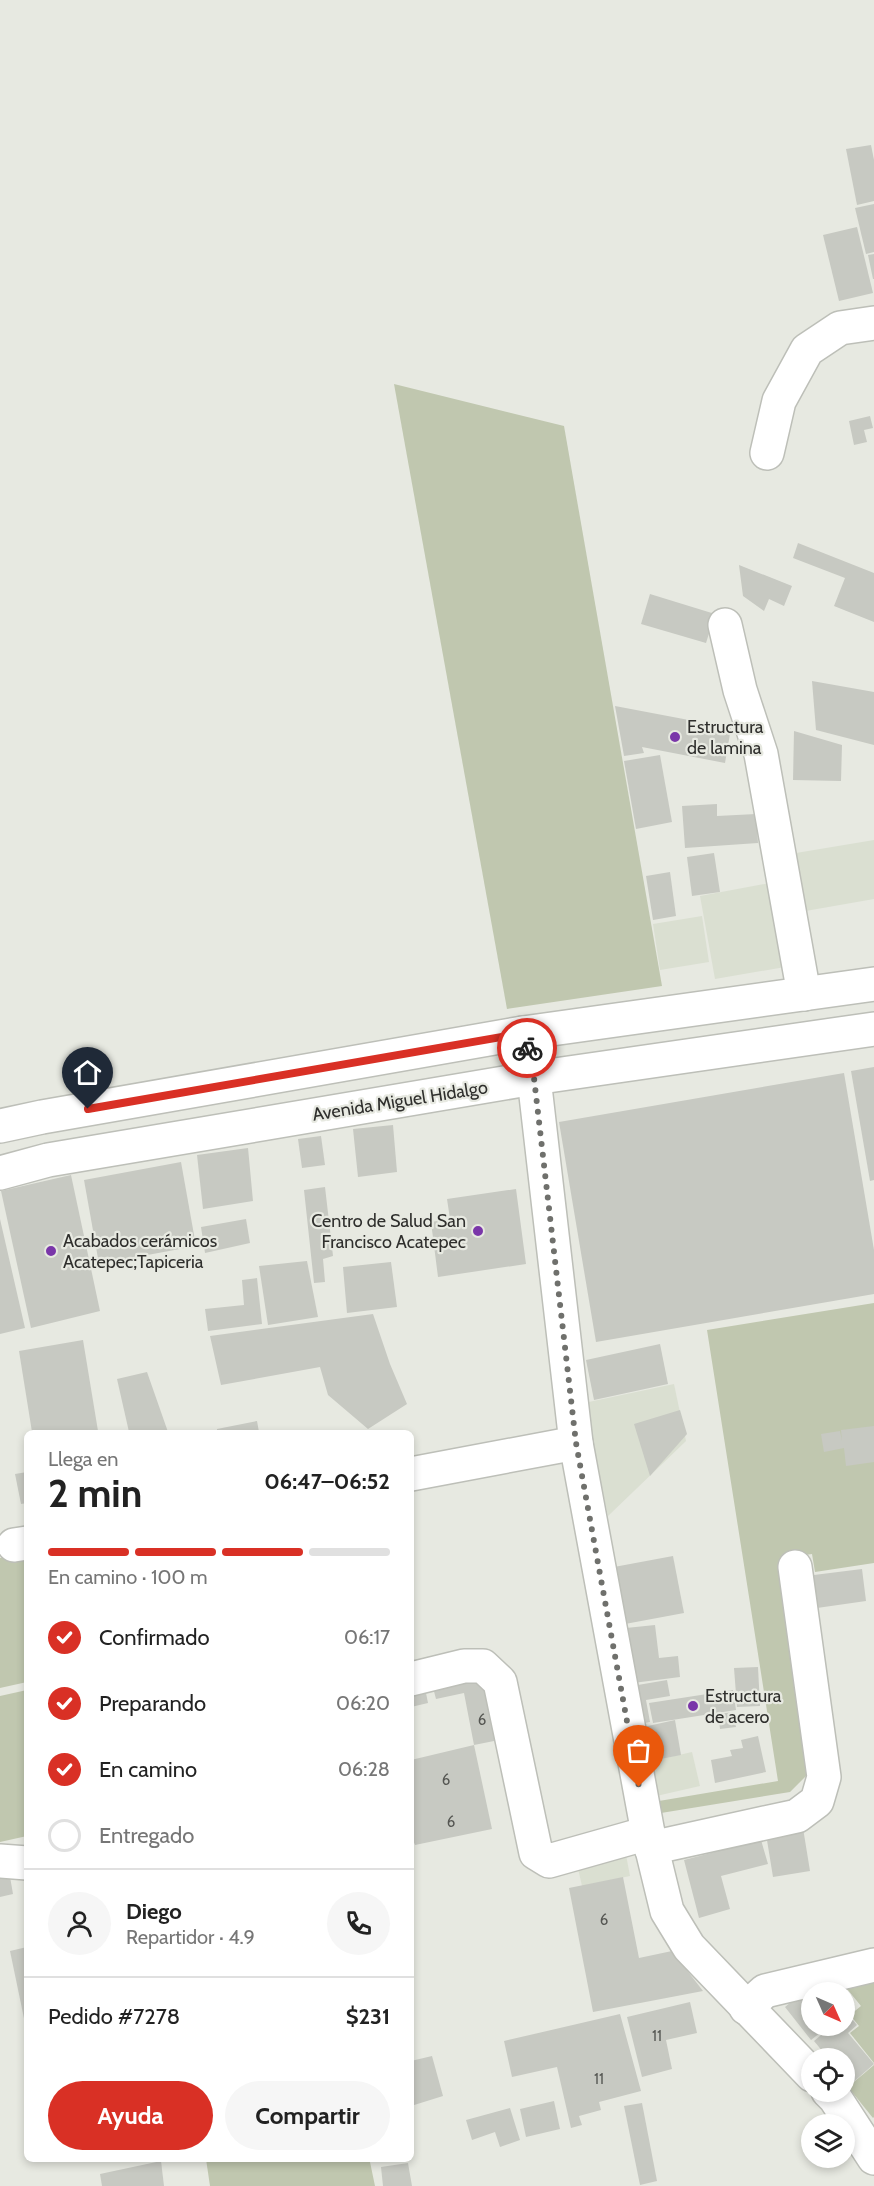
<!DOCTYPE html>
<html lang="es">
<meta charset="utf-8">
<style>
body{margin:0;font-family:Cabin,sans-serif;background:#f6f6f6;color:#222;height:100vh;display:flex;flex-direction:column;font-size:22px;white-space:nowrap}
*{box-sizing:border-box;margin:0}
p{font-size:20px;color:#767676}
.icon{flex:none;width:33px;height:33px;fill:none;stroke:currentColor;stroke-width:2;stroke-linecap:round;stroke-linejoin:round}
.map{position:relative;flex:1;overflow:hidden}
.panel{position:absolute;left:24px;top:1430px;width:390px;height:732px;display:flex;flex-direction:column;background:#fff;border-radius:9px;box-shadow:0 3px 9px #0003}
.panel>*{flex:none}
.needle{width:39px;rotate:135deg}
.buttons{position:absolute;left:801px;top:1982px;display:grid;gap:12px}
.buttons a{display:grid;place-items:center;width:54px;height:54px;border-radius:50%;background:#fff;box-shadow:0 3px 9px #0003;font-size:30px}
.pin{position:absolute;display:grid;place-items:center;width:51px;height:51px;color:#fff;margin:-62px -26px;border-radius:50% 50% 50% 0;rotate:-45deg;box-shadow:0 0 6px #0007}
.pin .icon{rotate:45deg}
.courier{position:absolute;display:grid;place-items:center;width:60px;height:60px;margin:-30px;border:4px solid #d93025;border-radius:50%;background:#fff;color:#222;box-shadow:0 2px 8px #0007}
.overview em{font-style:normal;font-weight:800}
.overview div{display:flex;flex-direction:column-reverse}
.overview{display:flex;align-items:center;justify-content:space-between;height:102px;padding:0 24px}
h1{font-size:39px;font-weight:800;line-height:45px}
.bar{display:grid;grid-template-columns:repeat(4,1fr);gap:9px 6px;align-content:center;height:72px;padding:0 24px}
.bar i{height:8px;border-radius:4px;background:#e0e0e0}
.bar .active{background:#d93025}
.bar p{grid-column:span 4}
.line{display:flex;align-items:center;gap:15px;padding:0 24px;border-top:2px solid #e0e0e0}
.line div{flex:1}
.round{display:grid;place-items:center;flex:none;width:63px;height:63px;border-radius:32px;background:#f6f6f6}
ol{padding:0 24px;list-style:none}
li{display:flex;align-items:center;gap:18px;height:66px}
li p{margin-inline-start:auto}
li .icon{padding:6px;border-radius:50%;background:#d93025;color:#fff;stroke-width:4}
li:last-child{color:#767676}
li i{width:33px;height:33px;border:3px solid #e0e0e0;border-radius:50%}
.primary-button{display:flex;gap:12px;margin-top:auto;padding:12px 24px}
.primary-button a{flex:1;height:69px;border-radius:36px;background:#d93025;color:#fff;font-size:24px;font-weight:800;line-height:69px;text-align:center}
.primary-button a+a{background:#f6f6f6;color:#222}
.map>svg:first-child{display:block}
</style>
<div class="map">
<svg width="874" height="2186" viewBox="0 0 874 2186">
<rect width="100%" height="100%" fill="#e7e9e1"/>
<!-- built -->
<g fill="#dadfd1">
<path d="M874,840v59l-74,13 -10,-58z"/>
<path d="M770,883l15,84 -70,12 -15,-83z"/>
<path d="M702,916l7,46 -49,8 -7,-46z"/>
<path d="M674,1384l12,57 -78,75 -24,-113z"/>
<path d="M692,1752l8,34 -48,11 -8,-34z"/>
<path d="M624,1844l6,32 -48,10 -7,-31z"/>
</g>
<!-- green -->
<g fill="#c0c7af">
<path d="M394,384l170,42 98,560 -155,23z"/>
<path d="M874,1303v260l-59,9 -3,-18 -28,4 25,215 -19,19 -129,21 -8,-11 125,-21 -71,-451z"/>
<path d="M27,1554v128l-27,6v-130z"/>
<path d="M27,1690v146l-27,6v-146z"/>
<path d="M874,1971v92l-24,-30 9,-7 -9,-11 11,-9 -22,-27z"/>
<path d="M874,2065v52l-1,1 -25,-31z"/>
<path d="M206,2159v-1l179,1 -15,3 5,24h-165z"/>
</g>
<!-- building -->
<g fill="#c7c9c2">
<path d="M871,145l3,15v41l-17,4 -11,-56z"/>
<path d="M874,204v48l-8,2 -11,-46z"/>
<path d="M857,227l16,66 -34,8 -16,-66z"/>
<path d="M874,254v25h-1l-5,-24z"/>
<path d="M870,416l3,12 -9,2 3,12 -13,3 -5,-24z"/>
<path d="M798,543l76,30v49l-40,-16 11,-28 -52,-20z"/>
<path d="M739,565l53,21 -8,20 -15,-7 -5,12 -21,-15z"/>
<path d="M650,594l65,20 -9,29 -65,-19z"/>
<path d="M812,681l62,11v53l-58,-15z"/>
<path d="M615,706l116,22 -6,35 -83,-16 2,6 -20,3z"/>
<path d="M794,731l48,14 -1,36 -48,-1z"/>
<path d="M660,755l12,67 -36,7 -12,-68z"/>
<path d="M717,804v12l39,-2 2,29 -73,5 -3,-42z"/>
<path d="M714,853l6,39 -28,4 -5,-39z"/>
<path d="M670,872l6,44 -23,4 -7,-44z"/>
<path d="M874,1067v113l-4,1 -19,-110z"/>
<path d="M844,1073l30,177v44l-278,48 -37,-220z"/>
<path d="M393,1125l4,47 -39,5 -5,-48z"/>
<path d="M321,1136l4,29 -23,3 -4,-29z"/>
<path d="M248,1148l5,53 -50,8 -6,-54z"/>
<path d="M181,1162l15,84 -97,18 -15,-84z"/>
<path d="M71,1175l29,136 -69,17 -30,-137z"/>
<path d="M325,1187l8,69 -10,3 2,23 -11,1 -10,-93z"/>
<path d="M516,1189l10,75 -88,13 -7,-55 19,-3 -3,-20z"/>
<path d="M0,1219l25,109 -25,6z"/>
<path d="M246,1219l4,24 -45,10 -4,-26z"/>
<path d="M307,1261l11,56 -50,8 -9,-59z"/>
<path d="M391,1262l6,45 -50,6 -4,-46z"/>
<path d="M257,1278l5,46 -54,7 -3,-22 39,-4 -2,-25z"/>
<path d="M373,1314l17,50 17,40 -39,25 -40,-34 -8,-28 -99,18 -11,-49z"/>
<path d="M83,1340l15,91 -66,1 -13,-81z"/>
<path d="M660,1344l8,40 -74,16 -8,-40z"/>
<path d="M147,1372l21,60h-39l-12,-53z"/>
<path d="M680,1410l7,24 -37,42 -16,-52z"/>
<path d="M257,1421l2,11h-42v-3z"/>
<path d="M874,1426v36l-28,4 -2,-18 -20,4 -3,-18 19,-3 2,10 -1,-11z"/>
<path d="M27,1472v31l-6,1 -6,-30z"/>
<path d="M673,1556l11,57 -59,11 -11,-57z"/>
<path d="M862,1569l4,32 -56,8 -4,-33z"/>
<path d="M655,1625l4,33 19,-2 2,21 -47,6 -7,-55z"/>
<path d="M483,1666l16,74 -25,5 -10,-52 -28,6 -5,-19z"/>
<path d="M758,1667l2,39 -23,1 -3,-39z"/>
<path d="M667,1680l3,16 -24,4 4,22 -11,2 -7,-38z"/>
<path d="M424,1683l4,20 -17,4v-21z"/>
<path d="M733,1690l3,20 -83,13 -4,-20z"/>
<path d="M734,1712l2,15 -16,2 -2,-15z"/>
<path d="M675,1720l6,35 -35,7 -7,-34z"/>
<path d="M758,1736l8,36 -51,11 -4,-23 21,-4 -2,-6 13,-2 -2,-8z"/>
<path d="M474,1745l18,84 -77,16 -4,-10v-75z"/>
<path d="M803,1828l7,43 -37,6 -7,-43z"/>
<path d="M761,1840l7,24 -47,12 9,33 -31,9 -15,-58z"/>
<path d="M9,1871l4,23 -13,3v-24z"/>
<path d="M623,1877l16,81 33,-7 31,40 -110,21 -24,-124z"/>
<path d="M27,1947v81h-1l-16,-77z"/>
<path d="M833,1977l22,28 -11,9v-22h-32v33h18l-19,15 -26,-33 30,-25z"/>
<path d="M690,2002l7,31 -31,7 6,29 -30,8 -15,-60z"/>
<path d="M847,2013l10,12 -9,8 26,31 -24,21 -6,-7v-20h-16l-14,-17 19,-16h11v-9z"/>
<path d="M620,2014l21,77 -42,11 2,8 -22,6 3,9 -11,3 -14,-61 -45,10 -8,-36z"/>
<path d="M432,2056l11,40 -32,10v-45z"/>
<path d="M554,2101l6,28 -34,8 -6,-28z"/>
<path d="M642,2103l15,78 -17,4 -16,-79z"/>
<path d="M510,2108l10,32 -20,7 -5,-15 -23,8 -6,-20z"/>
<path d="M161,2161l3,25h-62l-2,-12z"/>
<path d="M408,2163l4,23h-29l-2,-19z"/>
</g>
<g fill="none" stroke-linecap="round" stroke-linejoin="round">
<defs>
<g id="minor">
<path d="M767,453l12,-52 28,-51 33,-22 34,-5"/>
<path d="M725,625l15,65 21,64 43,240"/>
<path d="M523,1033l11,45 42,365 72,390 19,78 22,36 123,128"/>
<path d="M411,1474l165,-31"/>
<path d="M14,1545l13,-2"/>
<path d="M411,1679l53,-13h19l17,16 36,171 13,8 99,-28"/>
<path d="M651,1848l146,-32 20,-15 7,-24 -29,-210"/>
<path d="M0,1861l27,2"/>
<path d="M746,2008l19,-17 109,-26"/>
<path d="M828,2091l7,7 39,60"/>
</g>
<g id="major">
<path d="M0,1126l42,-9 481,-84 351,-49"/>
<path d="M0,1173l48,-13 486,-82 340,-49"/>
</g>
</defs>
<!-- minor casing -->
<use href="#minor" stroke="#bdbfb8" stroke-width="36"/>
<!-- major casing -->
<use href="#major" stroke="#bdbfb8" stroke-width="36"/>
<!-- minor -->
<use href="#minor" stroke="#fff" stroke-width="33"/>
<!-- major -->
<use href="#major" stroke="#fff" stroke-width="33"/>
</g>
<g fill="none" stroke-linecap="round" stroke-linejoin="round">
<!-- done -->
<path stroke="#6f706c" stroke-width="6" stroke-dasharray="0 10.8" d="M527,1048l7,30 42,365 63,344"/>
<!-- route -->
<path stroke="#d93025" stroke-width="8" d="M88,1109l436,-76 3,15"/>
</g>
<!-- markers -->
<g fill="#7a36a9" stroke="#e7e9e1" stroke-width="2">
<circle cx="675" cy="737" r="6"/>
<circle cx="478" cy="1231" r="6"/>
<circle cx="51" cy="1251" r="6"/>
<circle cx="693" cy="1706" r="6"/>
</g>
<g text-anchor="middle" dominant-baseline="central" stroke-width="4.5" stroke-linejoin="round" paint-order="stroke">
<!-- number labels -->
<g font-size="15" fill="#555652">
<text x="482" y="1720">6</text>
<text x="446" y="1780">6</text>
<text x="451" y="1822">6</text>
<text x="604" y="1920">6</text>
<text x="657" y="2036">11</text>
<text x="599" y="2079">11</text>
</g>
<!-- poi labels -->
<g font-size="18" fill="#2f2f2d" stroke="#e7e9e1" text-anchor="start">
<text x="687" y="727">Estructura<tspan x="687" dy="21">de lamina</tspan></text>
<text x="466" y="1221" text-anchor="end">Centro de Salud San<tspan x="466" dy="21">Francisco Acatepec</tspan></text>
<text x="63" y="1241">Acabados cerámicos<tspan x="63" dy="21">Acatepec;Tapiceria</tspan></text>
<text x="705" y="1696">Estructura<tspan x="705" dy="21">de acero</tspan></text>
</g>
<!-- street labels -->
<g font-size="18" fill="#2f2f2d" stroke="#e7e9e1">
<text transform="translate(400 1101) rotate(-9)">Avenida Miguel Hidalgo</text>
</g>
</g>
</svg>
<div class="buttons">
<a><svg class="needle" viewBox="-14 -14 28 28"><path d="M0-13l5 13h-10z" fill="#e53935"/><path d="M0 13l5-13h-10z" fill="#767676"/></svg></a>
<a><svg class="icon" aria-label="locate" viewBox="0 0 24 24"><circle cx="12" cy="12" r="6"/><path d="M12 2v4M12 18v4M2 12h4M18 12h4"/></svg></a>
<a><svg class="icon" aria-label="layers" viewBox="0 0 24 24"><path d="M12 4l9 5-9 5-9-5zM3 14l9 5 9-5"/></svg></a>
</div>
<div class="pin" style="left:639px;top:1787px;background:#ea580c"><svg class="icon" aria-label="bag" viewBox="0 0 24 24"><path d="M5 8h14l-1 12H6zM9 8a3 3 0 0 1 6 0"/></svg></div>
<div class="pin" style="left:88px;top:1109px;background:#1f2937"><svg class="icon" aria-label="home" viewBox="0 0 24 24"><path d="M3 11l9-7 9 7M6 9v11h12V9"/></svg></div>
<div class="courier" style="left:527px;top:1048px"><svg class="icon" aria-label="bike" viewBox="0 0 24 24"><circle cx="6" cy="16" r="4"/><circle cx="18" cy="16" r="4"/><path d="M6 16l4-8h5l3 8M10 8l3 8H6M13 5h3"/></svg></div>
<section class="panel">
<div class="overview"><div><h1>2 min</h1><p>Llega en</p></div><em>06:47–06:52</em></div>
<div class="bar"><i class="active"></i><i class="active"></i><i class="active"></i><i></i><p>En camino · 100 m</p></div>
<ol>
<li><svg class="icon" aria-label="check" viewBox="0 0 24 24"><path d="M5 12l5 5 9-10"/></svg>Confirmado<p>06:17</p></li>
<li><svg class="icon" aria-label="check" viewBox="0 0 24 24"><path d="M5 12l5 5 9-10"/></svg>Preparando<p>06:20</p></li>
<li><svg class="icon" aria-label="check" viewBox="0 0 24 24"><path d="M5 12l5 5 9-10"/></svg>En camino<p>06:28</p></li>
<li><i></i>Entregado</li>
</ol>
<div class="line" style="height:108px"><a class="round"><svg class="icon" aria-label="person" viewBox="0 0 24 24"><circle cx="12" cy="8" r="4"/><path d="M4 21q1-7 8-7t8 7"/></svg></a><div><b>Diego</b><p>Repartidor · 4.9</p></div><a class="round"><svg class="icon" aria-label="phone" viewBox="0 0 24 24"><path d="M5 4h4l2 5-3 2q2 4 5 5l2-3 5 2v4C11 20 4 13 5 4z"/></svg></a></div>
<div class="line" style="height:78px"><div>Pedido #7278</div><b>$231</b></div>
<div class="primary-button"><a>Ayuda</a><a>Compartir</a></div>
</section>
</div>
